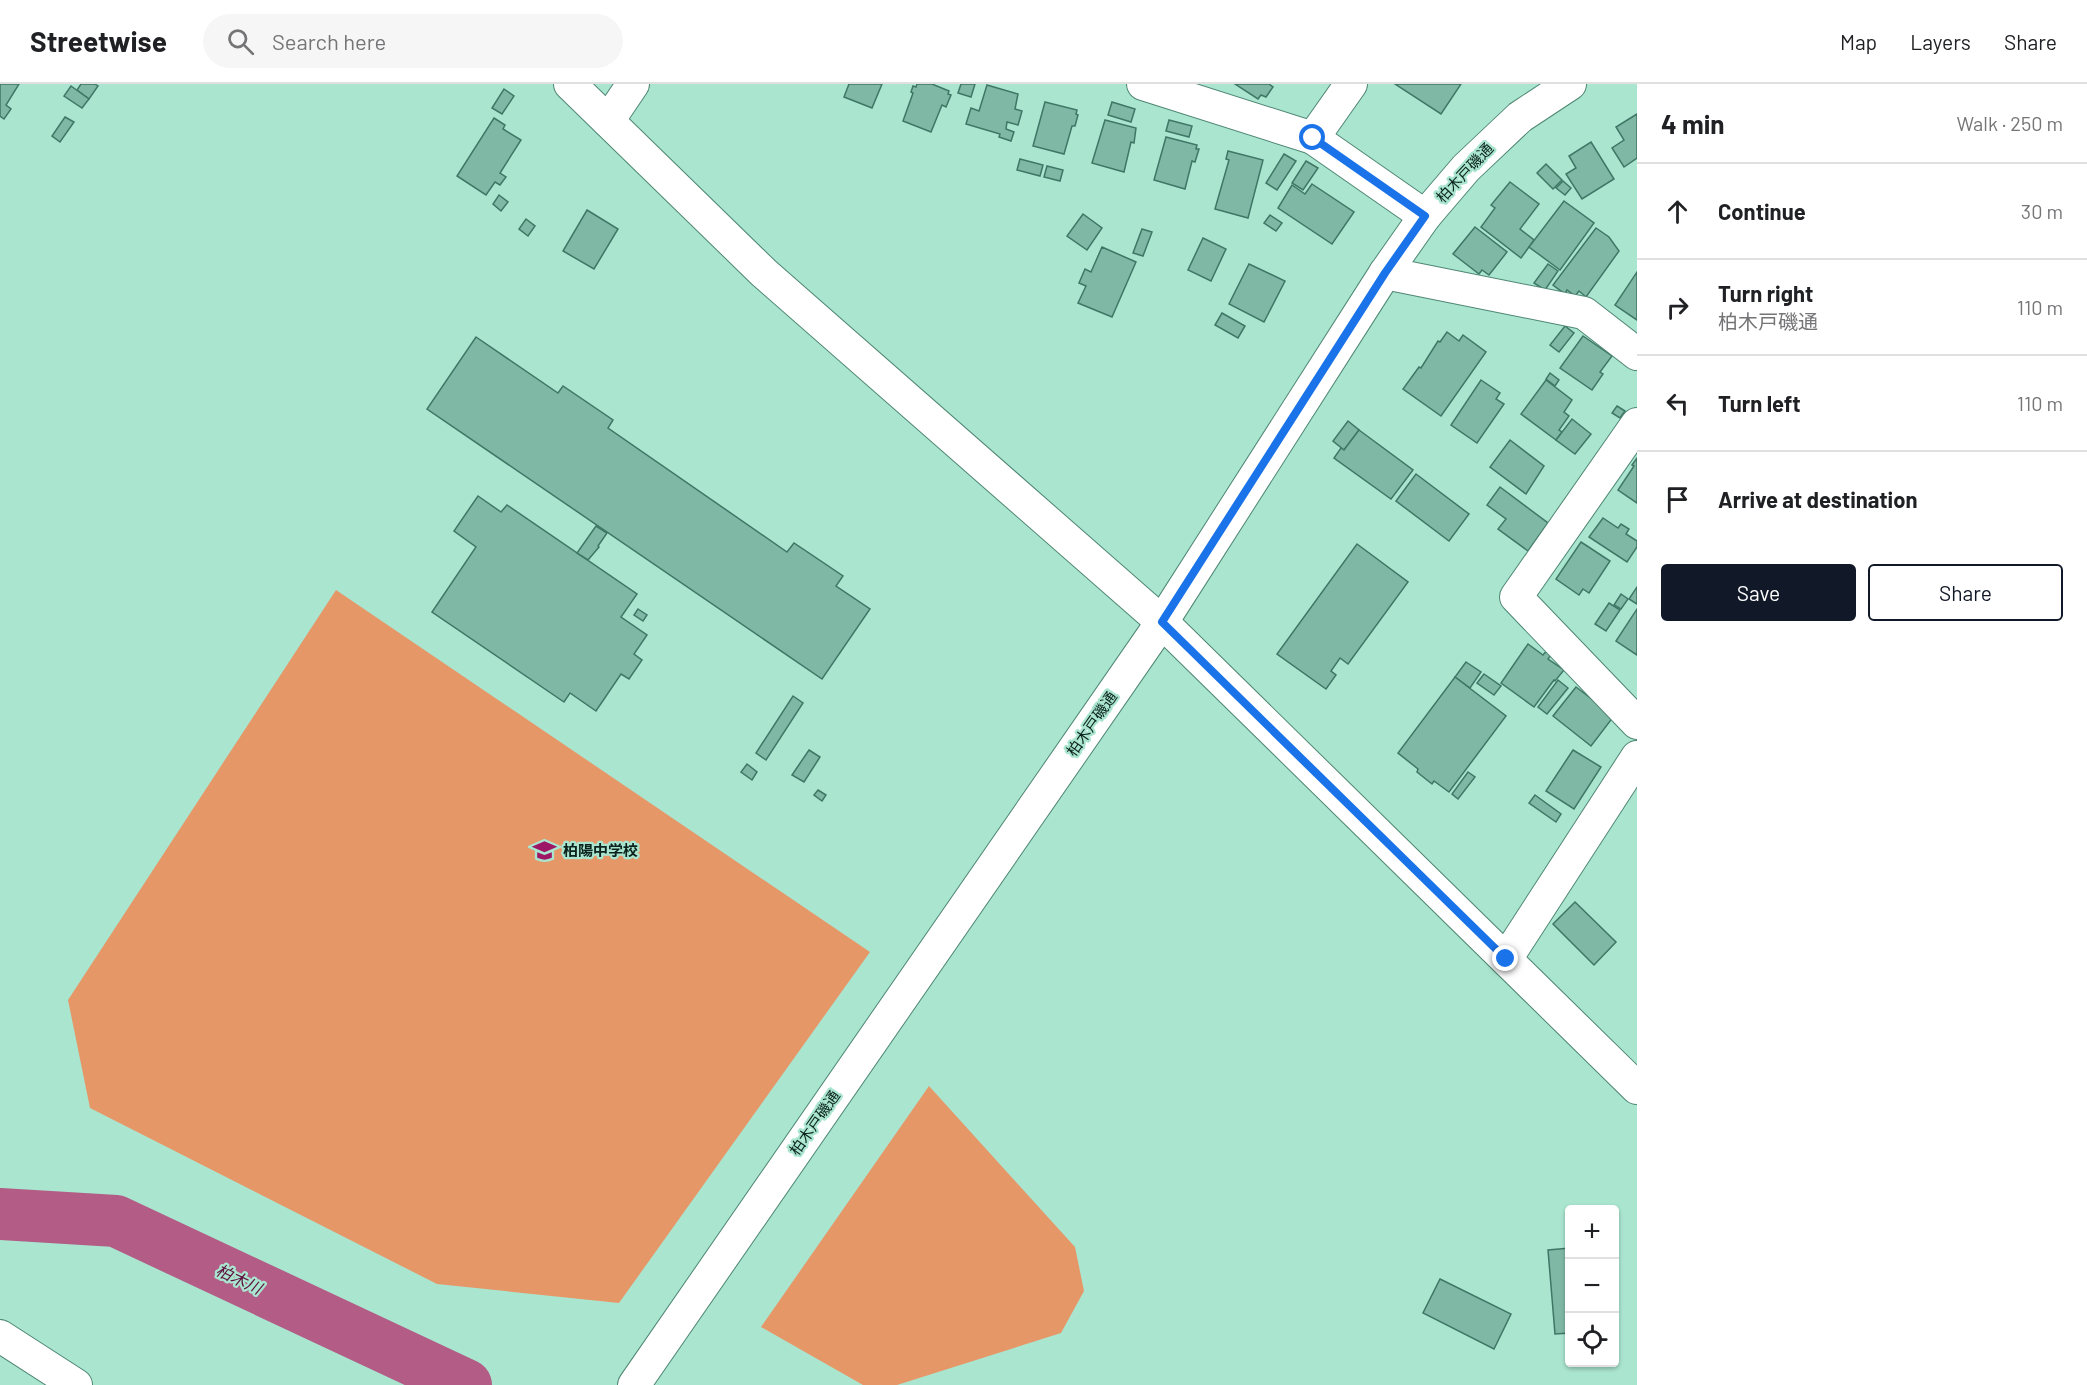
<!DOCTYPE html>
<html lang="en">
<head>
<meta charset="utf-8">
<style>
  body { margin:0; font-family:Barlow,"Noto Sans JP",sans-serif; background:#f6f6f6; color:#202124 }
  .controls { position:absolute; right:18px; bottom:18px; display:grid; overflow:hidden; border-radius:6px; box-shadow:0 2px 4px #0004 }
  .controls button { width:54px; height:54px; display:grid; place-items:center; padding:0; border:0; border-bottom:2px solid #e0e0e0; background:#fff; color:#202124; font:30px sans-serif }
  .stop { position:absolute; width:18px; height:18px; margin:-14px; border:4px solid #1a73e8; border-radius:50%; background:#fff }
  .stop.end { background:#1a73e8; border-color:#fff; box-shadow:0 2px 6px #0008 }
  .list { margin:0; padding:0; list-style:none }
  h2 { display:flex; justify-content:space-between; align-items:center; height:78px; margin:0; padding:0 24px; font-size:26px }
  h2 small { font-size:20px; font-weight:400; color:#757577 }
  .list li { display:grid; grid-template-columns:39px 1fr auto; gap:18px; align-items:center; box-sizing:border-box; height:96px; padding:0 24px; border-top:2px solid #e0e0e0 }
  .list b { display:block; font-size:22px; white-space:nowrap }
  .list p { margin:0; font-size:20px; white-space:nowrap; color:#757577 }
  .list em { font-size:20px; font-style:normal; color:#757577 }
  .actions { display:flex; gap:12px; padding:18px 24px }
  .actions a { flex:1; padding:14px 0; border:2px solid #111827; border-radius:6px; text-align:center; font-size:21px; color:#111827 }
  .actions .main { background:#111827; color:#fff }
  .icon { flex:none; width:33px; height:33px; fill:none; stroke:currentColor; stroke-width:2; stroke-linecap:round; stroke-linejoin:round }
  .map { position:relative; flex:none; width:1637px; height:1301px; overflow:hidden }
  header { display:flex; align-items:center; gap:36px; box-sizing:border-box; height:84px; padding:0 30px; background:#fff; border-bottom:2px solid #e0e0e0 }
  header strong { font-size:28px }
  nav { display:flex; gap:33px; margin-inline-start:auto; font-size:21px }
  .search { width:420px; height:54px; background:#f6f6f6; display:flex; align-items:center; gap:15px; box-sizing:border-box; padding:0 21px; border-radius:33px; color:#757577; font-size:22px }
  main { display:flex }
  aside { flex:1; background:#fff }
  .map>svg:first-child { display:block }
  .green { fill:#e69768 }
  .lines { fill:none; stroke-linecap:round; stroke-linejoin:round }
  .river { stroke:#b25c86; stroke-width:52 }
  .building { fill:#7fb9a5; stroke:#3f7766; stroke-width:1.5 }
  .minor-casing { stroke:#4e8674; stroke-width:34 }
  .minor { stroke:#fff; stroke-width:32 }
  .route { stroke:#1a73e8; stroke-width:8 }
  .labels { text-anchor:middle; stroke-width:4.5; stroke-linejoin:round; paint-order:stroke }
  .street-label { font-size:15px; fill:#0b231c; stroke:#aae5d0 }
  .poi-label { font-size:15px; font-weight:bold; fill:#0b231c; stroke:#aae5d0; text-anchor:start }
  .water-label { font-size:16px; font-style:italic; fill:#600e3d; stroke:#aae5d0 }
</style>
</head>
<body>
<header>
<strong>Streetwise</strong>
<div class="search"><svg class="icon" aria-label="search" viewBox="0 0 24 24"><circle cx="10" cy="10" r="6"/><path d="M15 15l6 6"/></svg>Search here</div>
<nav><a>Map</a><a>Layers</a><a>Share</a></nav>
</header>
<main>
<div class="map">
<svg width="1637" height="1301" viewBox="0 0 1637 1301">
  <rect width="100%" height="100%" fill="#aae5d0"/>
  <g class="green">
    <polygon points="336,506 870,868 619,1219 437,1200 90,1024 68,916"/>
    <polygon points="929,1002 1075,1163 1084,1207 1061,1249 897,1301 863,1301 761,1243"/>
  </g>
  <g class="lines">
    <polyline class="river" points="0,1130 116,1137 466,1301"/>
  </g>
  <g class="building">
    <polygon points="0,0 19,0 6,21 11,25 4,35 0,32"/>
    <polygon points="81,0 95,0 98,2 89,15 77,6"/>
    <polygon points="849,0 882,0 872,24 844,13"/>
    <polygon points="917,0 932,0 949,7 948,10 951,11 946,23 942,21 931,48 903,37 913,9 911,8 913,2 916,3"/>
    <polygon points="961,0 975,0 971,13 958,9"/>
    <polygon points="1235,0 1269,0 1273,3 1266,13 1261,11 1258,15"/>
    <polygon points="1395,0 1461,0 1441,30"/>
    <polygon points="987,1 1018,10 1015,25 1022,27 1018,41 1007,38 1006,45 1014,48 1011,57 999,53 1000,50 966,40 971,24 979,27"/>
    <polygon points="71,2 89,15 82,24 64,12"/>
    <polygon points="504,5 514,12 502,30 492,24"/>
    <polygon points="1045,18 1077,26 1076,30 1078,31 1075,42 1072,42 1064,70 1033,62"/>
    <polygon points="1112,18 1135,25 1131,38 1108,31"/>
    <polygon points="1637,30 1637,74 1624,83 1612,64 1624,56 1616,43"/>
    <polygon points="65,33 74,38 60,58 52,52"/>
    <polygon points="494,34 505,41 503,45 521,56 500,89 506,93 500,101 495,98 486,111 457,92"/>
    <polygon points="1105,36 1136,44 1134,59 1131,58 1124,88 1092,79"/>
    <polygon points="1169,36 1192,42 1189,53 1166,47"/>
    <polygon points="1166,53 1197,61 1196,65 1199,65 1195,78 1192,77 1185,105 1154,96"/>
    <polygon points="1591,58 1614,95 1582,115 1566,90 1576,84 1569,72"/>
    <polygon points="1228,67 1263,76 1248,134 1215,125 1229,76 1226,75"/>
    <polygon points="1284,70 1296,77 1277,106 1266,99"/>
    <polygon points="1020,75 1043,81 1040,92 1017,86"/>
    <polygon points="1306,77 1318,84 1303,106 1292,99"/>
    <polygon points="1546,80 1562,96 1553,105 1537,89"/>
    <polygon points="1047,82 1063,86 1060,97 1044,93"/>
    <polygon points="1563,97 1571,104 1565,111 1556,104"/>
    <polygon points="1510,98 1539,120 1520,145 1534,156 1521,174 1481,143 1495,124 1491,121"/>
    <polygon points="1312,100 1354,128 1332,160 1278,124 1292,101 1305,110"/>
    <polygon points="499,111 508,118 501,127 493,120"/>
    <polygon points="1564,117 1594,139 1560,186 1529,163"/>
    <polygon points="587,126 618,145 594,185 563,167"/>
    <polygon points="1083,130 1102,144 1087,166 1067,152"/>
    <polygon points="1270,131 1282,139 1276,147 1264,139"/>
    <polygon points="526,135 535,142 528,152 519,145"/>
    <polygon points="1475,143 1507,168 1489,191 1482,186 1479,190 1453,170"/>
    <polygon points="1596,144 1609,153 1619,167 1586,213 1579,207 1575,212 1567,206 1565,210 1553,201"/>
    <polygon points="1142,145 1152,148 1143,172 1133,169"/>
    <polygon points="1203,154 1226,165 1211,197 1188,186"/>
    <polygon points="1102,163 1136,178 1112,233 1078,219 1086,202 1079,199 1085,185 1091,188"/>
    <polygon points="1249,180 1285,197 1264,238 1229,220"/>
    <polygon points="1548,180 1558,187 1545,206 1534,199"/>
    <polygon points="1637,188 1637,236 1615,221"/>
    <polygon points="1222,229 1245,242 1238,254 1215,241"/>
    <polygon points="1565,242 1574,249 1559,268 1550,261"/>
    <polygon points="1447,248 1459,257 1463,251 1486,268 1441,332 1403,305 1419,283 1421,284 1438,257 1440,258"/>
    <polygon points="1583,252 1612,272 1600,288 1603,290 1592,306 1560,284"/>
    <polygon points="476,253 558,309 563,302 613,336 608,344 787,468 794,459 843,492 836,502 870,525 822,595 427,325"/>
    <polygon points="1550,289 1559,296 1555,302 1546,295"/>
    <polygon points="1481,296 1500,309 1496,315 1504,320 1477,359 1451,341"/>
    <polygon points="1546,296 1572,316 1564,328 1569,332 1559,346 1562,348 1556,356 1521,330"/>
    <polygon points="1617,322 1625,327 1620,334 1612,329"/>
    <polygon points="1572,335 1591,350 1575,370 1556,356"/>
    <polygon points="1348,337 1359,346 1344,366 1333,357"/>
    <polygon points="1359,346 1413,386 1391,415 1334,374 1341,364 1344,366"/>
    <polygon points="1510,356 1544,382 1526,410 1490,383"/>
    <polygon points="1637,374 1637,419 1618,406 1634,382 1632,381"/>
    <polygon points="1416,390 1469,430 1449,457 1396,417"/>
    <polygon points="1500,403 1548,439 1528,467 1498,445 1506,435 1487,421"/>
    <polygon points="478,412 501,428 507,421 637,510 621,533 647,551 634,570 642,576 629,595 621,590 596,627 570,609 564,618 432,528 476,463 454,447"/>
    <polygon points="1603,434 1618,444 1621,440 1629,445 1626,450 1637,457 1637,463 1627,478 1589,453"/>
    <polygon points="596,442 607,449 598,462 599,463 588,476 577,469"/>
    <polygon points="1581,458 1610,477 1589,509 1583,505 1579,511 1556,495"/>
    <polygon points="1357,460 1408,498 1348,580 1340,574 1331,587 1336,591 1326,605 1277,570"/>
    <polygon points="1637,503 1637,520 1629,515"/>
    <polygon points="1621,510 1628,515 1621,525 1614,521"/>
    <polygon points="1609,519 1620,526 1606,547 1595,540"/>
    <polygon points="638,525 647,531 643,537 634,531"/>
    <polygon points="1637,525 1637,571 1616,557"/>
    <polygon points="1528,560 1543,571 1549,564 1557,563 1548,575 1564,586 1555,597 1554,596 1534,623 1501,599"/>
    <polygon points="1466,578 1481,588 1470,604 1455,593"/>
    <polygon points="1484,590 1501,602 1494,611 1477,599"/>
    <polygon points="1455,593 1506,632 1449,708 1434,697 1432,700 1417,688 1418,685 1398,669"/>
    <polygon points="1558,596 1568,604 1547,630 1538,623"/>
    <polygon points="1576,603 1614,632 1591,662 1553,632"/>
    <polygon points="793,612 803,619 766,676 756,669"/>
    <polygon points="809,666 820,673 804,698 792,691"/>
    <polygon points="1573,666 1601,683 1574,725 1546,707"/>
    <polygon points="747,680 757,688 752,696 741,688"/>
    <polygon points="1468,688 1475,693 1458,715 1452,710"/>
    <polygon points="818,706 826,711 822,717 814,711"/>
    <polygon points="1535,711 1561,730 1556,738 1529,719"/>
    <polygon points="1575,818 1616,858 1594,881 1553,840"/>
    <polygon points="1570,1164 1570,1249 1555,1250 1548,1166"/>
    <polygon points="1440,1195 1511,1230 1494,1265 1423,1229"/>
  </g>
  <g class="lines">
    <defs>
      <g id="minor">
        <polyline points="570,0 764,189 1162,538 1637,1004"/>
        <polyline points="1143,0 1313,54 1351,0"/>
        <polyline points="608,37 633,0"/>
        <polyline points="1313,54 1425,132"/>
        <polyline points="1385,189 1584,229 1637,270"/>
        <polyline points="1637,340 1516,513 1637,639"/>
        <polyline points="1506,875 1637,673"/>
        <polyline points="0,1252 76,1301"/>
        <polyline points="634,1301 1162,538 1385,189 1425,132 1466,84 1520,33 1570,0"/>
      </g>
    </defs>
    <use href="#minor" class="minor-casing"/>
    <use href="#minor" class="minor"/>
  </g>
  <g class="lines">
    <polyline class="route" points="1313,54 1425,132 1385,189 1162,538 1506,875"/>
  </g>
  <defs>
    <symbol id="school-bare" viewBox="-9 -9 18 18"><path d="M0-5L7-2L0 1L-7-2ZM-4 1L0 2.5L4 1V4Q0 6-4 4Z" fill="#9e1766" stroke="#aae5d0" stroke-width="2.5" paint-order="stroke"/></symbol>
  </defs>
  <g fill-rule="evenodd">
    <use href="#school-bare" x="528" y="750" width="33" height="33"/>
  </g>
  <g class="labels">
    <g class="street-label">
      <text transform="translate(1465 89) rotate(-47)" y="5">柏木戸磯通</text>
      <text transform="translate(1092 640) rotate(-55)" y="5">柏木戸磯通</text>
      <text transform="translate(815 1039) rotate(-55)" y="5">柏木戸磯通</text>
    </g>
    <g class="poi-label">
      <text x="563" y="772">柏陽中学校</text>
    </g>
    <g class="water-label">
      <text transform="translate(239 1195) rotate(25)" y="6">柏木川</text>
    </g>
  </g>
</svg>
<div class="controls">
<button>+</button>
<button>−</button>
<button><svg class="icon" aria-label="locate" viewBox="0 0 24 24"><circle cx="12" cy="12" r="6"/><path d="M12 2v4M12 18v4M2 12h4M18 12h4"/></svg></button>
</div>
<div class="stop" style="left:1313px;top:54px"></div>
<div class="stop end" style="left:1506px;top:875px"></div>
</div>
<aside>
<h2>4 min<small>Walk · 250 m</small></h2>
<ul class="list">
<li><svg class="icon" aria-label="ahead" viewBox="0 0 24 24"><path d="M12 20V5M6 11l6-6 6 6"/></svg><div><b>Continue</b></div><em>30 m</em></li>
<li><svg class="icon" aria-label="right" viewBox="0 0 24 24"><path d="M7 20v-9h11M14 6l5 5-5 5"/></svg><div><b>Turn right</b><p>柏木戸磯通</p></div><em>110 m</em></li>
<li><svg class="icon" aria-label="left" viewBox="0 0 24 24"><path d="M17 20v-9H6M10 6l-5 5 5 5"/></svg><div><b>Turn left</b></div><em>110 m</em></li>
<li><svg class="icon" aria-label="arrive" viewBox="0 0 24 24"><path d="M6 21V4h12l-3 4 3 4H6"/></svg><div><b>Arrive at destination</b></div></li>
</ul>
<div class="actions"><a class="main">Save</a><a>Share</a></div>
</aside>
</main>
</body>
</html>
